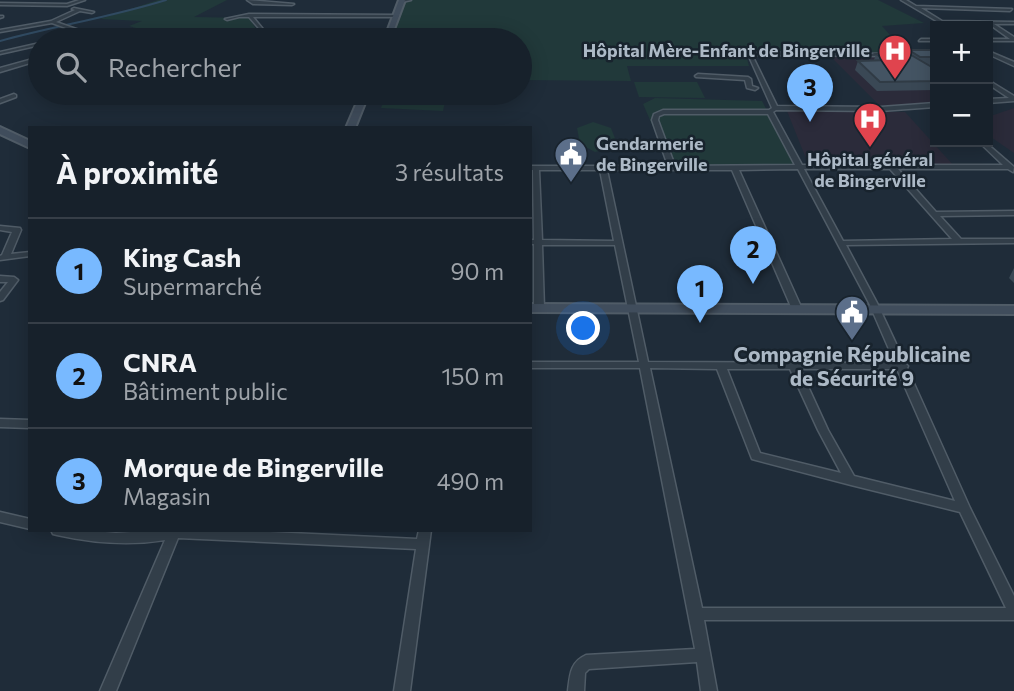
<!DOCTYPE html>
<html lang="fr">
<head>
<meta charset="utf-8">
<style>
  body { margin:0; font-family:Commissioner,sans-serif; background:#202933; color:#f1f3f6 }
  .controls { position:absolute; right:21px; top:21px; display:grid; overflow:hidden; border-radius:0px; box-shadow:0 4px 18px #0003 }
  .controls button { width:63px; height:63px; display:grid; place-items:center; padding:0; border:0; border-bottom:2px solid #363e47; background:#17212b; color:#f1f3f6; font:35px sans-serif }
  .you { position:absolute; left:584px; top:329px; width:24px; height:24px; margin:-18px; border:5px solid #fff; border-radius:50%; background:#1a73e8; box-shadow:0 0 0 10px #1a73e833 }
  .badge { display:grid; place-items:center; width:46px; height:46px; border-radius:50%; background:#78b9ff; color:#111; font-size:23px; font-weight:700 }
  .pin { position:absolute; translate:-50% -58px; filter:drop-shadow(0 2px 4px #0008) }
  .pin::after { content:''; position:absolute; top:37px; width:24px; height:21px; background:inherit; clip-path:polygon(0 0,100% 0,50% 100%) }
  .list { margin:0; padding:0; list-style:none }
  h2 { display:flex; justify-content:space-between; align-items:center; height:91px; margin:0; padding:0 28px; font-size:30px }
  h2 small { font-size:23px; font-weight:400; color:#9ea3a9 }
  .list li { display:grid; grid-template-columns:46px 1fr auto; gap:21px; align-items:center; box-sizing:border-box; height:105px; padding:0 28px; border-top:2px solid #363e47 }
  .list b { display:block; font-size:26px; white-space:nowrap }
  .list p { margin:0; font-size:23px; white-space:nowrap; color:#9ea3a9 }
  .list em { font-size:23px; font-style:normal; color:#9ea3a9 }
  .icon { flex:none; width:38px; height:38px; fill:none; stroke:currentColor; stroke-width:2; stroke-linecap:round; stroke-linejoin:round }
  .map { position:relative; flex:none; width:1014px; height:691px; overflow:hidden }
  .search { position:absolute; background:#17212b; box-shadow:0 4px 18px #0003; left:28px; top:28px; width:504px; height:77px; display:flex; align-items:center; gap:18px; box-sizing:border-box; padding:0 24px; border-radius:38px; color:#9ea3a9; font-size:26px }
  .panel { position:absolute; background:#17212b; box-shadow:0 4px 18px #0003; left:28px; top:126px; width:504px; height:406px; border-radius:0px }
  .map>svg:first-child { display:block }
  .medical { fill:#2b2b3a }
  .green { fill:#21393a }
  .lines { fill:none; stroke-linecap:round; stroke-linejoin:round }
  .stream { stroke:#304a61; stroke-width:2 }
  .street-casing { stroke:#505c67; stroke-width:3 }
  .secondary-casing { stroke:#505c67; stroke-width:4 }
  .street { fill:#323e49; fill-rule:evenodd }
  .secondary { fill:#404d5c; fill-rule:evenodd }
  .wall { fill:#3a4855 }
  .building { fill:#445463; stroke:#303b45; stroke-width:2 }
  .labels { text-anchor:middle; stroke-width:5; stroke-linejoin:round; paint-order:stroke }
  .far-poi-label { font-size:18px; font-weight:bold; fill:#acb9c6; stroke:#18232d; text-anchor:end }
  .poi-label { font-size:21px; font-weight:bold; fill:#acb9c6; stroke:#18232d }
</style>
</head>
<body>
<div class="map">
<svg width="1014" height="691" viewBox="0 0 1014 691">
  <rect width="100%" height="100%" fill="#1f2c39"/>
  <g class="medical">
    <polygon points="830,56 935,57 935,102 880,106"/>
    <polygon points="1014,108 1014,153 988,135 988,117"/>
    <polygon points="787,111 905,112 954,166 809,166"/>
  </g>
  <g class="green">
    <polygon points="158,0 227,0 194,17 249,18 262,38 281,36 274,40 156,40 179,31 142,30 129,26 142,21 100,19"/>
    <polygon points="403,0 878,0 924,23 882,26 906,53 745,51 749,66 627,66 631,81 520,80 520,40 389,40"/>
    <polygon points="634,82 697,82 705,98 639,97"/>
    <polygon points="387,93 447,93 443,111 381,108"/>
    <polygon points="655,98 762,101 797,168 670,166 643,104"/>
    <polygon points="593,122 611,128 616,141 614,147 595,152 580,144 577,128"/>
  </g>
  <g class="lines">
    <path class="stream" d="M0 41C55 26 111 17 166 0"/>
    <defs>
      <g id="street">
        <polygon points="79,0 85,0 67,6 0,5 0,3 67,4"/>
        <polygon points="247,0 294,4 292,5 253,4"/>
        <polygon points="401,0 411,0 402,2 400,1"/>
        <polygon points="901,0 906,0 916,6 1012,9 1010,11 921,8 942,21 1014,22 1014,24 994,24 1014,37 1014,41 988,41 988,39 1010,39 989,24 947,23 950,26 945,26"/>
        <path d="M74 8 94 12 92 13 80 11 56 22 108 40C100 40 94 36 86 35 75 34 63 40 52 40L80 33 52 23 0 32V30L51 21 75 10 72 9Z"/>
        <polygon points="249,14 397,15 399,16 397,17 253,17 267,34 265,35 249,17 239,17 227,20 225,19"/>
        <polygon points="0,16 3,16 3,17 0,18"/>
        <polygon points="149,32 151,34 123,40 116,40"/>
        <polygon points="291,37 293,37 295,38 293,40 289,40"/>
        <polygon points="921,39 935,39 935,41 919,41"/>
        <polygon points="40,43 40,45 0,54 0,52"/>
        <polygon points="988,51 1014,62 1014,66 988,54"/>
        <path d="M747 52 887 54 889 55 887 56 752 55 777 106 881 107 935 103V107L881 111 776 110 773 112 802 165H1003L979 142H985L1014 167 1013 172 1008 169H898L936 212 1014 211V215L940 216 961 239H1014V243L846 245 877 303 905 363 908 366 907 368 970 508 1014 596V620H704L717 691H701L697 662 589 669 585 673 584 691H568C570 675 570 662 586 655L695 649 640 368H530V362H639L615 245H542L544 308 539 311 534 308V244H530V240H534L533 170H530V166H668L652 120 654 114 663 110H769L772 108ZM664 114H768L795 165 675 166 658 120 659 116ZM798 169 869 303 895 363 648 362 607 170H732L792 309 797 312 802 309 739 170ZM804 169H890L952 239 843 241ZM539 170H600L614 241 542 240ZM650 368 717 369 752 459 851 485 960 512 1006 608H702ZM727 369H790L818 430 841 473 760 453ZM800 369H897L955 501 854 476 828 430Z"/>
        <polygon points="40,57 40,60 0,72 0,68"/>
        <polygon points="698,74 748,77 751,79 752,86 758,88 755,90 747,88 745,80 696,77 695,76"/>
        <polygon points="988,80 1014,96 1014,101 988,103 988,99 1009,98 988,84"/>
        <polygon points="14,94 16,95 16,97 0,103 0,99"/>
        <polygon points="0,226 20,228 21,230 11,254 30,252 30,256 0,260 0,256 2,255 12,232 0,230"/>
        <polygon points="0,276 14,277 18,280 3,300 0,301 0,292 8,282 0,282"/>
        <polygon points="0,419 30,420 30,428 0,427"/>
        <polygon points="0,512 30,519 30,529 0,522"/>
        <path d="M51 530H84L116 533 160 530H228L417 539 419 530H431L410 691H394L416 549 178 538 116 691H100L165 540C128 546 93 543 57 535L53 534Z"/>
      </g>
      <g id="secondary">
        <polygon points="399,0 405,0 390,40 384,40"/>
        <polygon points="361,93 369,93 355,128 346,128"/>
        <polygon points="0,127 30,141 30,148 0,134"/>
        <polygon points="530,304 1014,306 1014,314 530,312"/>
      </g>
    </defs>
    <use href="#street" class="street-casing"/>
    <use href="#secondary" class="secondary-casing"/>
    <use href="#street" class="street"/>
    <use href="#secondary" class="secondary"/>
  </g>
  <g class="wall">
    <polygon points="909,50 935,50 935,66 930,66 935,69 935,90 877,91 855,70 858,61 874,60 876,54 908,53"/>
    <polygon points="1014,268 1014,283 1009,278"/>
  </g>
  <g class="building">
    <polygon points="909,50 935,50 935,57 920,57"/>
    <polygon points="906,52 935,69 935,81 880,82 858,61 886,60 876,54"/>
  </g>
  <defs>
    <symbol id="hospital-pin" viewBox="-11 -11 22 30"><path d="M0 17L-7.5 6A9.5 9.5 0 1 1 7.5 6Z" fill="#e0444e" stroke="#18232d"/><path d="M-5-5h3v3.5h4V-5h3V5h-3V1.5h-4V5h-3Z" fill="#fff"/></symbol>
    <symbol id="civic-pin" viewBox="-11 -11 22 30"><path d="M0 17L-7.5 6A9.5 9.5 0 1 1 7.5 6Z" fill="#5c6f8a" stroke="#18232d"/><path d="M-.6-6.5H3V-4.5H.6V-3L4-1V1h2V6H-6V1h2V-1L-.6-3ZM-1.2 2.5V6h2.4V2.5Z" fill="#fff"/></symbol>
  </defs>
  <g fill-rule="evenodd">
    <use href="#hospital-pin" x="876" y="32" width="38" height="52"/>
    <use href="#hospital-pin" x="851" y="100" width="38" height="52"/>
    <use href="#civic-pin" x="552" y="135" width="38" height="52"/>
    <use href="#civic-pin" x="833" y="293" width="38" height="52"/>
  </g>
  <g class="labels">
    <g class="far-poi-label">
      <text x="870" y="57">Hôpital Mère-Enfant de Bingerville</text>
      <text x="596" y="150" text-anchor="start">Gendarmerie<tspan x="596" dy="21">de Bingerville</tspan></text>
      <text x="870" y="166" text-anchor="middle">Hôpital général<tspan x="870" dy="21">de Bingerville</tspan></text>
    </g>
    <g class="poi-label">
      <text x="852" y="362">Compagnie Républicaine<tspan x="852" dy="24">de Sécurité 9</tspan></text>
    </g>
  </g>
</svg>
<div class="controls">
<button>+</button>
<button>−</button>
</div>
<div class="you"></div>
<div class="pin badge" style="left:700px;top:323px">1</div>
<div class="pin badge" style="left:753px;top:284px">2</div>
<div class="pin badge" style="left:810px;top:122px">3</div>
<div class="search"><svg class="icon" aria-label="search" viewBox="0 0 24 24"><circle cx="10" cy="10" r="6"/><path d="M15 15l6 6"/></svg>Rechercher</div>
<section class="panel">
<h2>À proximité<small>3 résultats</small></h2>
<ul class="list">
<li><span class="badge">1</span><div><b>King Cash</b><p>Supermarché</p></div><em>90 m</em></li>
<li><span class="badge">2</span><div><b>CNRA</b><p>Bâtiment public</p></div><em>150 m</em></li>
<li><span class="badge">3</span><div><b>Morque de Bingerville</b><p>Magasin</p></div><em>490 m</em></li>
</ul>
</section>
</div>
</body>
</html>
